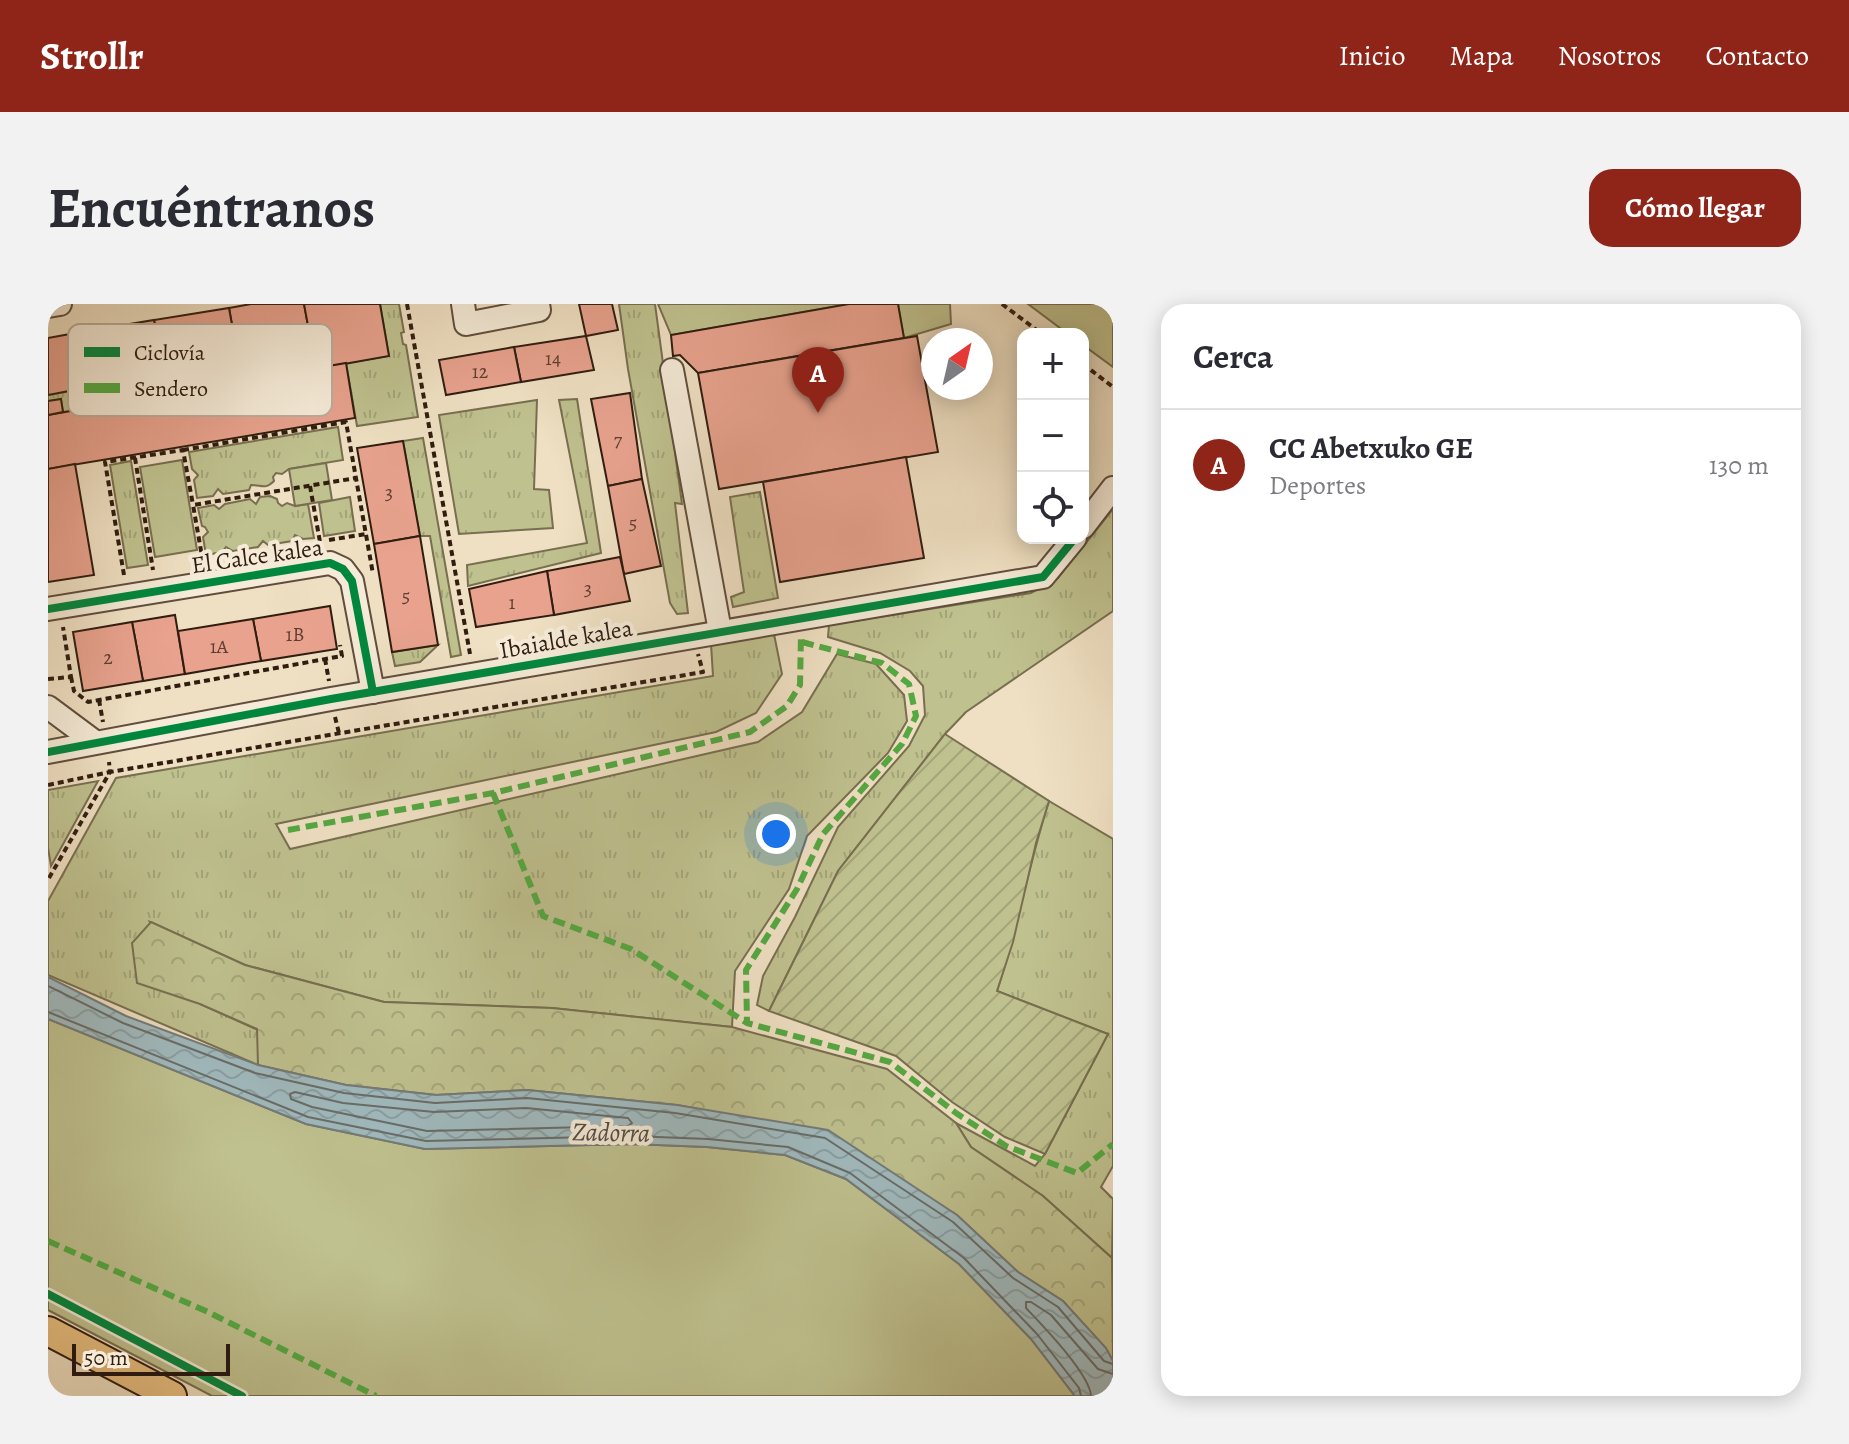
<!DOCTYPE html>
<html lang="es">
<head>
<meta charset="utf-8">
<style>
  body { margin:0; font-family:Alegreya,serif; background:#f2f2f3; color:#2b2b33 }
  .controls { position:absolute; right:24px; top:24px; display:grid; overflow:hidden; border-radius:16px; box-shadow:0 4px 20px #0003 }
  .controls button { width:72px; height:72px; display:grid; place-items:center; padding:0; border:0; border-bottom:2px solid #e1e1e2; background:#fff; color:#2b2b33; font:40px sans-serif }
  .compass { position:absolute; left:873px; top:24px; width:72px; height:72px; border-radius:50%; background:#fff; box-shadow:0 4px 20px #0003; rotate:34deg }
  .scale { position:absolute; left:24px; bottom:20px; width:158px; box-sizing:border-box; padding-left:8px; border:4px solid #301d10; border-top:0; font-size:22px; line-height:28px; white-space:nowrap; color:#301d10; -webkit-text-stroke:6px #f5ebd8; paint-order:stroke }
  .you { position:absolute; left:728px; top:530px; width:28px; height:28px; margin:-20px; border:6px solid #fff; border-radius:50%; background:#1a73e8; box-shadow:0 0 0 12px #1a73e833 }
  .badge { display:grid; place-items:center; width:52px; height:52px; border-radius:50%; background:#8f2418; color:#fff; font-size:26px; font-weight:700 }
  .pin { position:absolute; translate:-50% -66px; filter:drop-shadow(0 2px 4px #0008) }
  .pin::after { content:''; position:absolute; top:42px; width:28px; height:24px; background:inherit; clip-path:polygon(0 0,100% 0,50% 100%) }
  .list { margin:0; padding:0; list-style:none }
  h2 { display:flex; justify-content:space-between; align-items:center; height:104px; margin:0; padding:0 32px; font-size:34px }
  h2 small { font-size:26px; font-weight:400; color:#7c7c81 }
  .list li { display:grid; grid-template-columns:52px 1fr auto; gap:24px; align-items:center; box-sizing:border-box; height:112px; padding:0 32px; border-top:2px solid #e1e1e2 }
  .list b { display:block; font-size:30px; white-space:nowrap }
  .list p { margin:0; font-size:26px; white-space:nowrap; color:#7c7c81 }
  .list em { font-size:26px; font-style:normal; color:#7c7c81 }
  .icon { flex:none; width:44px; height:44px; fill:none; stroke:currentColor; stroke-width:2; stroke-linecap:round; stroke-linejoin:round }
  .map { position:relative; flex:none; width:1065px; height:1092px; overflow:hidden; border-radius:24px }
  header { display:flex; align-items:center; gap:48px; box-sizing:border-box; height:112px; padding:0 40px; background:#8f2418; color:#fff }
  header strong { font-size:38px }
  nav { display:flex; gap:44px; margin-inline-start:auto; font-size:28px }
  .intro { display:flex; align-items:center; justify-content:space-between; box-sizing:border-box; height:192px; padding:0 48px }
  h1 { margin:0; font-size:56px }
  .button { padding:20px 36px; border-radius:24px; background:#8f2418; color:#fff; font-size:28px; font-weight:700 }
  main { display:flex; gap:48px; padding:0 48px }
  aside { flex:1; background:#fff; border-radius:24px; box-shadow:0 4px 20px #0003 }
  .map>svg:first-child { display:block }
  .grass { fill:url(#grass-tufts); stroke:#786f50; stroke-width:2 }
  .forest { fill:url(#forest-crowns); stroke:#786f50; stroke-width:2 }
  .park { fill:#bfc18f; stroke:#786f50; stroke-width:2 }
  .garden { fill:url(#garden-furrows); stroke:#786f50; stroke-width:2 }
  .water { fill:url(#water-waves); stroke:#737b79; stroke-width:2 }
  .lines { fill:none; stroke-linecap:round; stroke-linejoin:round }
  .shore { stroke:#686c68; stroke-width:2 }
  .building { fill:#e8a28e; stroke:#301d10; stroke-width:2 }
  .minor-casing { stroke:#604e3d; stroke-width:26 }
  .major-casing { stroke:#301d10; stroke-width:32 }
  .path { stroke:#301d10; stroke-width:4; stroke-dasharray:6 4; stroke-linecap:butt }
  .minor { stroke:#f5ebd8; stroke-width:22 }
  .major { stroke:#e8c082; stroke-width:28 }
  .quiet { stroke:#54a942; stroke-width:6; stroke-dasharray:12 6; stroke-linecap:butt }
  .cycleway-casing { stroke:#f5ebd8; stroke-width:13 }
  .cycleway { stroke:#00873e; stroke-width:8 }
  .labels { text-anchor:middle; stroke-width:8; stroke-linejoin:round; paint-order:stroke }
  .number-label { font-size:20px; fill:#5e3e30 }
  .street-label { font-size:24px; fill:#301d10; stroke:#f5ebd8 }
  .water-label { font-size:26px; font-style:italic; fill:#524c45; stroke:#f5ebd8 }
  .key { fill:#f5ebd8; stroke:#baad9c; stroke-width:2 }
  .key-label { font-size:22px; fill:#301d10 }
</style>
</head>
<body>
<header>
<strong>Strollr</strong>
<nav><a>Inicio</a><a>Mapa</a><a>Nosotros</a><a>Contacto</a></nav>
</header>
<div class="intro"><h1>Encuéntranos</h1><a class="button">Cómo llegar</a></div>
<main>
<div class="map">
<svg width="1065" height="1092" viewBox="0 0 1065 1092">
  <defs>
    <pattern id="grass-tufts" width="24" height="20" patternUnits="userSpaceOnUse" patternTransform="scale(2)"><rect width="24" height="20" fill="#bfc18f"/><path d="M3 7l-1-3M5 7V3M7 7l1-3M15 17l-1-3M17 17v-4M19 17l1-3" fill="none" stroke="#a4a57a"/></pattern>
    <pattern id="forest-crowns" width="20" height="18" patternUnits="userSpaceOnUse" patternTransform="scale(2)"><rect width="20" height="18" fill="#bfc18f"/><path d="M2 6a3 3 0 1 1 6 0M12 15a3 3 0 1 1 6 0" fill="none" stroke="#a4a57a"/></pattern>
    <pattern id="garden-furrows" width="10" height="10" patternUnits="userSpaceOnUse" patternTransform="scale(2)"><rect width="10" height="10" fill="#bfc18f"/><path d="M-1 1l2-2M0 10L10 0M9 11l2-2" fill="none" stroke="#a4a57a"/></pattern>
    <pattern id="water-waves" width="16" height="10" patternUnits="userSpaceOnUse" patternTransform="scale(2)"><rect width="16" height="10" fill="#a0babf"/><path d="M0 5q4-4 8 0t8 0" fill="none" stroke="#8a9fa3"/></pattern>
  </defs>
  <rect width="100%" height="100%" fill="#efe0c3"/>
  <filter id="stains"><feTurbulence type="fractalNoise" baseFrequency=".0025" numOctaves="4"/><feColorMatrix values="0 0 0 0 .2 0 0 0 0 .09 0 0 0 0 .02 0 0 0 .5 -.17"/></filter>
  <radialGradient id="worn" r=".72"><stop offset=".6" stop-color="#630" stop-opacity="0"/><stop offset="1" stop-color="#630" stop-opacity=".3"/></radialGradient>
  <g class="grass">
    <polygon points="332,0 351,0 356,28 353,29 355,40 358,41 370,113 309,122 298,59 341,52"/>
    <polygon points="571,0 607,0 634,200 627,199 640,309 629,310 622,299 580,65"/>
    <polygon points="61,80 64,98 68,100 15,108 13,96 0,97 0,91"/>
    <polygon points="529,95 553,249 420,282 419,261 539,239 511,96"/>
    <polygon points="489,96 486,185 501,186 505,224 411,230 391,111"/>
    <path d="M290 123 295 156 241 165 234 170 228 169 225 173 226 177C217 186 214 181 203 181L201 186 175 190 170 185 165 192 149 194 146 176 150 171 144 165 141 148Z"/>
    <polygon points="375,134 413,351 403,353 382,232 372,232 355,137"/>
    <polygon points="83,157 100,261 79,264 62,161"/>
    <polygon points="712,188 730,294 685,303 683,293 696,288 682,193"/>
    <polygon points="222,192 229,195 230,199 234,202 239,199 247,202 260,200 266,234 255,235 247,231 244,237 220,241 215,237 210,243 185,247 178,243 174,248 158,251 155,233 160,228 157,223 154,222 150,204 166,201 171,205 177,200 202,195 208,200 212,193"/>
    <polygon points="302,193 307,227 276,232 271,199"/>
    <polygon points="1065,205 1065,307 918,408 897,430 790,567 721,707 709,701 715,672 747,613 790,523 861,442 877,411 875,382 862,367 832,349 780,333 781,321 983,289 1010,274"/>
    <polygon points="726,330 734,370 708,409 668,428 228,520 242,545 710,438 754,408 789,350 828,360 856,391 859,417 840,449 759,532 741,585 687,667 684,723 504,704 336,698 197,661 102,618 152,700 210,726 210,761 0,671 0,597 68,474 665,372 663,340"/>
    <polygon points="390,341 372,358 347,362 344,348"/>
    <polygon points="50,477 3,562 0,544 0,486"/>
    <path d="M1001 497 1065 535V862L1053 883 1065 895 1064 954 995 892 923 843 908 819 987 862 997 850 1060 730 949 687C970 624 981 559 1001 497Z"/>
  </g>
  <polygon class="forest" points="103,618 197,661 336,698 504,704 684,723 839,765 908,819 923,843 995,892 1064,954 1065,1057 1057,1044 1015,997 970,968 909,911 877,892 693,813 629,801 479,786 388,791 298,781 210,761 209,725 152,700 89,679 84,639"/>
  <g class="park">
    <polygon points="610,0 801,0 623,31"/>
    <polygon points="850,0 902,0 903,20 856,34"/>
    <polygon points="980,0 1065,0 1065,63 1035,41 1035,30 1020,30"/>
    <polygon points="134,156 149,246 107,253 92,163"/>
    <polygon points="278,159 284,196 247,202 241,165"/>
    <polygon points="0,715 258,820 377,845 584,840 659,843 737,851 798,875 911,960 983,1035 1027,1092 164,1092 0,1006"/>
  </g>
  <polygon class="garden" points="897,430 1001,497 988,539 965,638 949,687 1060,730 997,850 957,833 904,798 848,752 721,707 790,567"/>
  <polygon class="water" points="0,673 78,712 210,761 298,781 388,791 479,786 629,801 780,826 909,911 970,968 1015,997 1058,1044 1065,1057 1065,1092 1027,1092 983,1035 911,960 798,875 737,851 659,843 584,840 377,845 258,820 0,715"/>
  <g class="lines">
    <g class="shore">
      <polyline points="0,682 75,719 207,769 296,789 387,799 479,794 627,809 777,834 905,918 965,974 1010,1003 1056,1057 1065,1060"/>
      <polyline points="0,708 260,813 378,837 584,832 660,835 740,843 802,869 916,954 989,1030 1031,1084 1033,1092"/>
      <polygon points="247,788 295,799 386,808 478,804 580,814 584,819 580,822 379,827 264,803 243,795 242,790"/>
      <path d="M1043 1092C1042 1070 994 1021 978 1004V998H983L1003 1011 1050 1065 1065 1070"/>
    </g>
  </g>
  <g class="building">
    <polygon points="203,0 256,0 268,65 194,77 181,4"/>
    <polygon points="256,0 332,0 341,52 268,65"/>
    <polygon points="531,0 564,0 570,26 538,32"/>
    <polygon points="801,0 850,0 856,34 650,69 632,51 625,52 623,31"/>
    <polygon points="181,4 194,77 119,89 106,16"/>
    <polygon points="106,16 119,89 64,98 61,80 42,83 33,28"/>
    <polygon points="33,28 42,83 0,91 0,34"/>
    <polygon points="538,32 546,66 473,78 466,43"/>
    <polygon points="869,32 890,148 671,185 650,69"/>
    <polygon points="466,43 473,78 398,91 391,56"/>
    <polygon points="298,59 307,114 0,165 0,111"/>
    <polygon points="582,89 594,175 560,182 543,95"/>
    <polygon points="13,95 15,108 0,111 0,97"/>
    <polygon points="355,137 372,232 326,240 309,144"/>
    <polygon points="858,153 876,254 732,278 715,178"/>
    <polygon points="27,160 46,271 0,278 0,165"/>
    <polygon points="594,175 613,262 576,270 560,182"/>
    <polygon points="372,232 390,341 344,348 326,240"/>
    <polygon points="572,253 582,297 506,311 499,267"/>
    <polygon points="499,267 506,311 428,323 421,285"/>
    <polygon points="282,302 289,345 213,357 205,315"/>
    <polygon points="127,311 137,370 95,377 84,318"/>
    <polygon points="205,315 213,357 137,370 130,327"/>
    <polygon points="84,318 95,377 35,387 25,328"/>
  </g>
  <g class="lines">
    <defs>
      <g id="minor">
        <polyline points="415,0 418,20 491,6 490,0"/>
        <polyline points="0,2 12,0"/>
        <polyline points="624,66 672,327"/>
        <polyline points="1035,223 1065,184"/>
        <polyline points="0,305 282,259 295,265 304,277 325,388"/>
        <polyline points="0,403 47,438"/>
        <polyline points="0,448 283,395 995,273 1027,234"/>
      </g>
      <polyline id="major" points="0,1027 124,1092"/>
    </defs>
    <use href="#minor" class="minor-casing"/>
    <use href="#major" class="major-casing"/>
    <g class="path">
      <polyline points="359,0 422,350"/>
      <polyline points="954,0 994,30"/>
      <polyline points="1035,60 1065,83"/>
      <polyline points="135,146 298,118 325,270"/>
      <polyline points="87,154 105,266"/>
      <polyline points="262,182 272,238"/>
      <polyline points="281,236 318,230"/>
      <polyline points="155,258 145,201 308,174"/>
      <polyline points="76,271 57,158 135,146 145,201"/>
      <polyline points="277,355 281,377"/>
      <polyline points="23,373 26,387 40,398 294,352 292,341"/>
      <polyline points="0,375 23,373 15,323"/>
      <polyline points="51,396 55,418"/>
      <polyline points="287,413 291,429"/>
      <polyline points="0,481 62,468 61,458"/>
      <polyline points="1,574 62,468 655,368 650,350"/>
    </g>
    <use href="#minor" class="minor"/>
    <use href="#major" class="major"/>
    <g class="quiet">
      <polyline points="754,338 834,359 861,380 868,412 854,440 775,530 749,585 698,666 699,719 842,758 908,809 958,842 1029,869 1065,840"/>
      <polyline points="445,489 495,612 583,645 699,719"/>
      <polyline points="240,526 445,489 702,428 739,402 752,381 753,330"/>
      <polyline points="0,937 160,1008 328,1092"/>
    </g>
    <defs>
      <g id="cycleway">
        <polyline points="0,305 282,259 295,265 304,277 325,388"/>
        <polyline points="0,448 283,395 995,273 1027,234"/>
        <polyline points="0,990 194,1092"/>
      </g>
    </defs>
    <use href="#cycleway" class="cycleway-casing"/>
    <use href="#cycleway" class="cycleway"/>
  </g>
  <g class="labels">
    <g class="number-label">
      <text x="505" y="61">14</text>
      <text x="432" y="74">12</text>
      <text x="570" y="142">7</text>
      <text x="341" y="195">3</text>
      <text x="585" y="225">5</text>
      <text x="540" y="291">3</text>
      <text x="358" y="298">5</text>
      <text x="464" y="305">1</text>
      <text x="247" y="337">1B</text>
      <text x="171" y="349">1A</text>
      <text x="60" y="360">2</text>
    </g>
    <g class="street-label">
      <text transform="translate(209 252) rotate(-8)" y="8">El Calce kalea</text>
      <text transform="translate(518 335) rotate(-10)" y="8">Ibaialde kalea</text>
    </g>
    <g class="water-label">
      <text transform="translate(563 828) rotate(1)" y="9">Zadorra</text>
    </g>
  </g>
  <rect x="20" y="20" width="264" height="92" rx="12" class="key"/>
  <rect x="36" y="43" width="36" height="10" fill="#00873e"/>
  <rect x="36" y="79" width="36" height="10" fill="#54a942"/>
  <g class="key-label">
    <text x="86" y="56">Ciclovía</text>
    <text x="86" y="92">Sendero</text>
  </g>
  <rect width="100%" height="100%" filter="url(#stains)"/>
  <rect width="100%" height="100%" fill="url(#worn)"/>
</svg>
<div class="controls">
<button>+</button>
<button>−</button>
<button><svg class="icon" aria-label="locate" viewBox="0 0 24 24"><circle cx="12" cy="12" r="6"/><path d="M12 2v4M12 18v4M2 12h4M18 12h4"/></svg></button>
</div>
<svg class="compass" viewBox="-18 -18 36 36"><path d="M0-13l5 13h-10z" fill="#e53935"/><path d="M0 13l5-13h-10z" fill="#7c7c81"/></svg>
<div class="scale">50 m</div>
<div class="you"></div>
<div class="pin badge" style="left:770px;top:109px">A</div>
</div>
<aside>
<h2>Cerca<small></small></h2>
<ul class="list">
<li><span class="badge">A</span><div><b>CC Abetxuko GE</b><p>Deportes</p></div><em>130 m</em></li>
</ul>
</aside>
</main>
</body>
</html>
